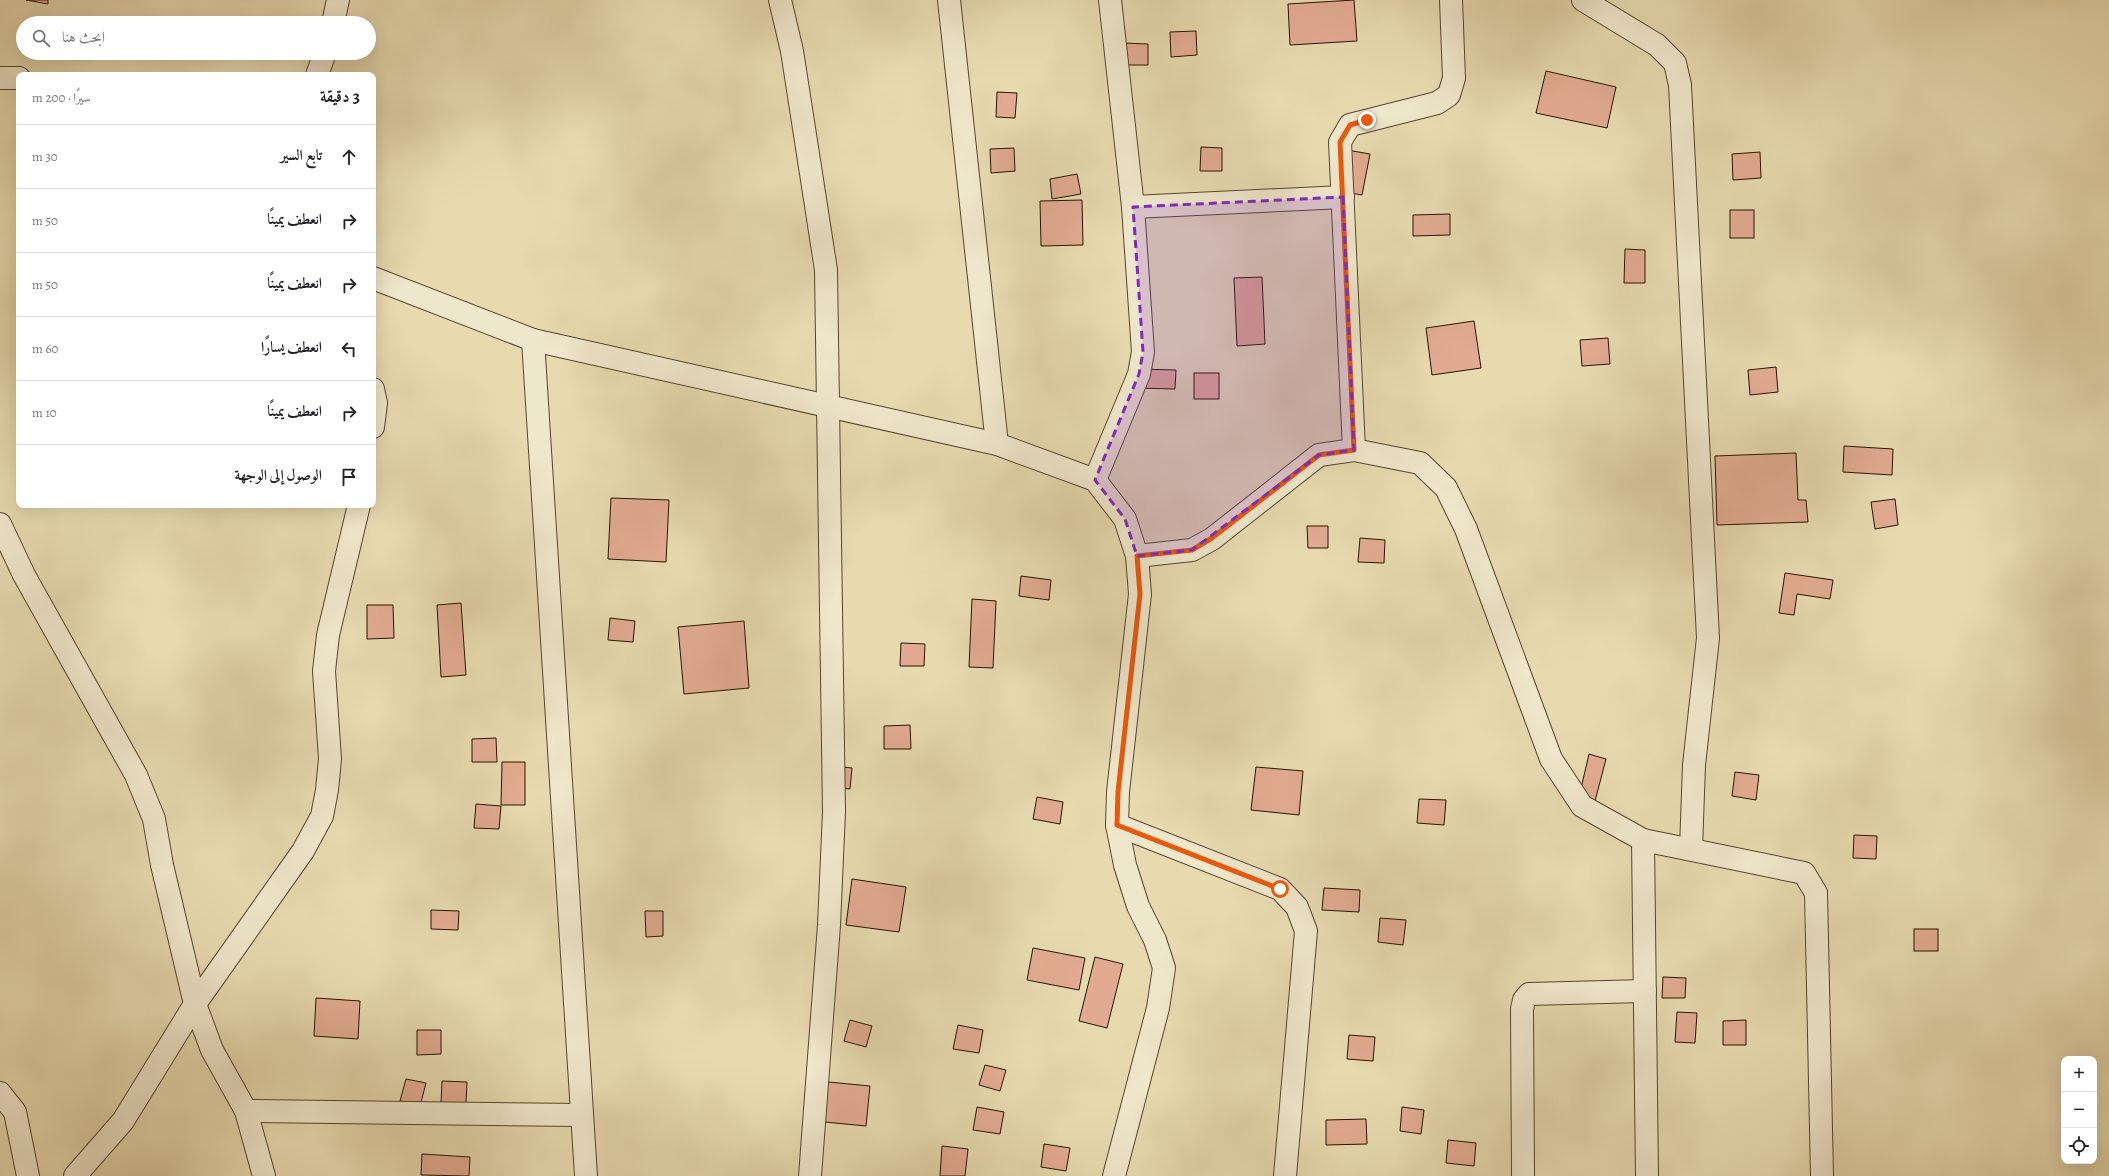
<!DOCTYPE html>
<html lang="ar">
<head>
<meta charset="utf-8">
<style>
  body { margin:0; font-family:Alegreya,Amiri,serif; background:#f2f2f2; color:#202124; direction:rtl }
  .controls { position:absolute; right:12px; bottom:12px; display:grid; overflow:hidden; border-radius:8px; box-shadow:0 4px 16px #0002 }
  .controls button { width:36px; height:36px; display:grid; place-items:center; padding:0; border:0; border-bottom:1px solid #e0e0e0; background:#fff; color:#202124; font:20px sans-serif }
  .stop { position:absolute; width:12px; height:12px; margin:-9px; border:3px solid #ea580c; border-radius:50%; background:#fff }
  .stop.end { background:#ea580c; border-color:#fff; box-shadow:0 1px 4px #0008 }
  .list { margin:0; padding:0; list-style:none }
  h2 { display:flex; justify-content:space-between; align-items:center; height:52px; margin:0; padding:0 16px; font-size:17px }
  h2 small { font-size:13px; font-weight:400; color:#757577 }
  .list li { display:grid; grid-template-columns:26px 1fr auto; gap:12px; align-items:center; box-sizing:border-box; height:64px; padding:0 16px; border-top:1px solid #e0e0e0 }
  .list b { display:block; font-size:15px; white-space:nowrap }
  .list em { font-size:13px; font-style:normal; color:#757577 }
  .icon { flex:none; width:22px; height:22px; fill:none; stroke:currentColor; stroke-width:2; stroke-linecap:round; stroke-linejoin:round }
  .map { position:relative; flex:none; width:2109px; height:1176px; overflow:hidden; direction:ltr }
  .search { position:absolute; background:#fff; box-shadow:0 4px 16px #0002; left:16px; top:16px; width:360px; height:44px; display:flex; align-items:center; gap:10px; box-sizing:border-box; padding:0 14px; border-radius:22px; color:#757577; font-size:15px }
  .panel { position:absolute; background:#fff; box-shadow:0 4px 16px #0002; left:16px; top:72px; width:360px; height:436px; border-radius:8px; direction:rtl }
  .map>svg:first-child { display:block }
  .building { fill:#e2ab91; stroke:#261304 }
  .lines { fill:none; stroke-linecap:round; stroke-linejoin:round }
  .minor-casing { stroke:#56452f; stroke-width:24 }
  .minor { stroke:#efe7cb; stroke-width:22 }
  .route { stroke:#ea580c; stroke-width:5 }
  .marked { fill:#7b2cbf; fill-opacity:0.2; stroke:#7b2cbf; stroke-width:3; stroke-dasharray:8 5; stroke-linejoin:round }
</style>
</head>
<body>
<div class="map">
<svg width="2109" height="1176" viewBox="0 0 2109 1176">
  <rect width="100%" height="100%" fill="#e7daaf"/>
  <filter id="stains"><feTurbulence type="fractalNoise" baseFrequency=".005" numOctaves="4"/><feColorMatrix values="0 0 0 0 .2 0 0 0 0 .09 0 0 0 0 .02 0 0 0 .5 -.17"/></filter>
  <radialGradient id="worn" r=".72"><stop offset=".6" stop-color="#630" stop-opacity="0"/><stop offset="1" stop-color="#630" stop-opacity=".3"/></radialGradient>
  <g class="building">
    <polygon points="26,0 48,0 48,4"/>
    <polygon points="1354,0 1357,41 1290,45 1288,4"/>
    <polygon points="1196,31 1197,55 1171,57 1170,32"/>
    <polygon points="1123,43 1148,44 1148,65 1122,65"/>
    <polygon points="1546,71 1616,87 1607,128 1536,113"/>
    <polygon points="997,92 1017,93 1015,118 996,117"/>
    <polygon points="1201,147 1222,148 1222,171 1200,171"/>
    <polygon points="1014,148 1015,171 991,173 990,149"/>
    <polygon points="1347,150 1370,154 1362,195 1339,191"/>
    <polygon points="1760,152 1761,178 1733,180 1732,154"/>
    <polygon points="1077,174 1081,194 1052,199 1050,179"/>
    <polygon points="1082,200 1083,245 1041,246 1040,201"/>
    <rect x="1730" y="210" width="24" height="28"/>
    <polygon points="1450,214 1450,235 1413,236 1413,215"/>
    <polygon points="1625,249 1645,250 1645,283 1624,283"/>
    <polygon points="1262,277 1265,344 1237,346 1234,278"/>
    <polygon points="1474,321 1481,368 1432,375 1426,328"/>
    <polygon points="1608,338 1610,364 1582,366 1580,340"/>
    <polygon points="1776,367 1778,392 1750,395 1748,370"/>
    <polygon points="1137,369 1176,370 1175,389 1136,388"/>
    <rect x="1194" y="373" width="25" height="26"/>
    <polygon points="1844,446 1893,449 1892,475 1843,472"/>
    <polygon points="1796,453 1798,500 1806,500 1808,522 1717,525 1715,456"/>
    <polygon points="611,498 669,500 666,562 608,559"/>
    <polygon points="1895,499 1898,525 1875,529 1871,502"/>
    <polygon points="1307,526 1328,526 1328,548 1308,548"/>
    <polygon points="1360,538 1385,540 1384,563 1358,562"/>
    <polygon points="1785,573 1833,580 1830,599 1797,594 1794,615 1779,613"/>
    <polygon points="1021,576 1051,580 1049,600 1019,596"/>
    <polygon points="972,599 996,601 993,668 969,667"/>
    <polygon points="461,603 466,675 441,677 437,605"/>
    <polygon points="367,605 393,605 394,638 367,639"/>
    <polygon points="610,618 635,621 633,642 608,640"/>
    <polygon points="744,621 749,688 684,694 678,627"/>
    <polygon points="901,643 925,644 924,666 900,666"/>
    <polygon points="910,725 911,749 884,749 884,726"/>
    <polygon points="496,738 497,762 472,762 472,739"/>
    <polygon points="1589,754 1606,759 1595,801 1579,797"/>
    <polygon points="502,762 525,762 525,805 501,805"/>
    <polygon points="833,766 852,768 850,789 832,787"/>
    <polygon points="1256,767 1303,771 1299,815 1251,810"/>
    <polygon points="1735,772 1759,775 1756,800 1732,796"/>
    <polygon points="1037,797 1063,802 1060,824 1033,819"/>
    <polygon points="1419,799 1446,800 1444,825 1417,823"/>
    <polygon points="476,804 501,806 499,829 474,828"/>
    <polygon points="1854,835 1877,836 1876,859 1853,858"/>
    <polygon points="852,879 906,887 899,932 846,925"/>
    <polygon points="1324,888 1360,890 1359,912 1322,910"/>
    <polygon points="431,910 459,911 458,930 431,929"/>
    <polygon points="645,911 663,911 663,936 646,937"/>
    <polygon points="1380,918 1406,920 1403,945 1378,942"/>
    <rect x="1914" y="929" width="24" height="22"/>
    <polygon points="1033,948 1085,958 1079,990 1027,980"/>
    <polygon points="1095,957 1123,964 1107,1028 1079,1021"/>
    <polygon points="1663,977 1686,978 1685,998 1662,998"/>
    <polygon points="316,998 360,1001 358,1039 314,1036"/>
    <polygon points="1677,1012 1697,1013 1695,1043 1675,1042"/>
    <polygon points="850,1020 872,1026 866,1047 844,1041"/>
    <polygon points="1746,1020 1746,1045 1723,1045 1723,1021"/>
    <polygon points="958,1025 983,1030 979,1053 953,1049"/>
    <polygon points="417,1030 441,1030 441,1054 417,1055"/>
    <polygon points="1349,1035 1375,1037 1373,1061 1347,1059"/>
    <polygon points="985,1065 1006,1070 1000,1091 979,1085"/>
    <polygon points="406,1079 426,1083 420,1106 400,1101"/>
    <polygon points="808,1080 870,1086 866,1126 804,1120"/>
    <polygon points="442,1081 467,1082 466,1104 441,1103"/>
    <polygon points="977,1107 1004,1112 1000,1134 973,1130"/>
    <polygon points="1402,1107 1424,1110 1421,1134 1400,1131"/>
    <polygon points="1366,1119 1367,1144 1326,1145 1326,1120"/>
    <polygon points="1448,1140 1476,1143 1474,1166 1446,1163"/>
    <polygon points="1044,1144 1070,1148 1066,1171 1041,1167"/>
    <polygon points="942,1146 968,1149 965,1176 940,1176"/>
    <polygon points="422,1154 470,1157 469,1176 421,1175"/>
  </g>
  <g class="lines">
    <defs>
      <g id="minor">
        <polyline points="780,0 792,51 826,270 834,812 829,925 810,1176"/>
        <polyline points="949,0 997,444"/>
        <polyline points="1583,0 1657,45 1675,63 1680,85 1708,638 1694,765 1691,849"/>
        <polyline points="333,23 338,0"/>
        <polyline points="317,75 325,53"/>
        <polyline points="0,78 19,78"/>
        <polyline points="1133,207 1343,197"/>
        <polyline points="373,278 533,340 997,444 1095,480 1125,519 1137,556 1140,594 1118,792 1117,825 1125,865 1138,906 1155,940 1164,968 1158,1008 1114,1176"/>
        <polyline points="533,340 586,1176"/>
        <polyline points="373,389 376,403 373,427"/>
        <polyline points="1354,450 1340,142 1350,125 1437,103 1449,95 1454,78 1451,0"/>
        <polyline points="1095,480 1139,374 1143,352 1133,207 1110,0"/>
        <polyline points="0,524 24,575 136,775 154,819 162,865 195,1004 212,1050 246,1111 264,1176"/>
        <polyline points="1137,556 1192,550 1212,539 1319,455 1354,450 1420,463 1446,488 1466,529 1551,759 1582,806 1643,840 1804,873 1816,893 1822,1176"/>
        <polyline points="1117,825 1280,889 1297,907 1306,931 1285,1176"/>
        <polyline points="1643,840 1647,1176"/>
        <polyline points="0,1093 15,1112 28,1176"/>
        <polyline points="246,1111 581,1115"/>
        <polyline points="75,1176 123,1121 195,1004 303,851 322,816 327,790 330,759 324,671 328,635 359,505"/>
        <polyline points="1523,1176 1522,1009 1524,1000 1529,994 1645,991"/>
      </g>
    </defs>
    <use href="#minor" class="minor-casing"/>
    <use href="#minor" class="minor"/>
  </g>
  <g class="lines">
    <polyline class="route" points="1280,889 1117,825 1118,792 1140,594 1137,556 1192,550 1212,538 1319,455 1354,450 1340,142 1350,125 1367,120"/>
  </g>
  <path class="marked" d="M1343 197 1354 450 1319 455 1192 550 1137 556 1125 519 1095 480 1139 374 1143 352 1133 207Z"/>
  <rect width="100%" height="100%" filter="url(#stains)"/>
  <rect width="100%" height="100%" fill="url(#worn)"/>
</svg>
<div class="controls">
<button>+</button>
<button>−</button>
<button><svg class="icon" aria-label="locate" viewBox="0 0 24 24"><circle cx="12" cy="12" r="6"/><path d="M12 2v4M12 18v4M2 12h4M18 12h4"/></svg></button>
</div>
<div class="stop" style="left:1280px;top:889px"></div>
<div class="stop end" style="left:1367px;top:120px"></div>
<div class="search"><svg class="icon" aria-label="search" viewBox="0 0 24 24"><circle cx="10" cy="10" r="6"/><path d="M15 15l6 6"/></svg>ابحث هنا</div>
<section class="panel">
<h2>3 دقيقة<small>سيرًا · 200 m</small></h2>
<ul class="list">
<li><svg class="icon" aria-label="ahead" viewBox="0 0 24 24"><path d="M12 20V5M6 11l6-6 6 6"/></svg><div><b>تابع السير</b></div><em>30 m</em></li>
<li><svg class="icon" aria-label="right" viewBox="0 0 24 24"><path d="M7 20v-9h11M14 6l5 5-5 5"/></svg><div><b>انعطف يمينًا</b></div><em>50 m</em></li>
<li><svg class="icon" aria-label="right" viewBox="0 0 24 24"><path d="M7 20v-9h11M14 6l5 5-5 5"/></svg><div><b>انعطف يمينًا</b></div><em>50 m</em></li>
<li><svg class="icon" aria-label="left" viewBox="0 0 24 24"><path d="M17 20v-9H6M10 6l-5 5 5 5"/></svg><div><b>انعطف يسارًا</b></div><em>60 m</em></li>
<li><svg class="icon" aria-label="right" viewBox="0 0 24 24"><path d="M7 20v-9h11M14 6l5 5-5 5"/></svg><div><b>انعطف يمينًا</b></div><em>10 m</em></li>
<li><svg class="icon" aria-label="arrive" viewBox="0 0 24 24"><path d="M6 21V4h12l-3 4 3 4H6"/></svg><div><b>الوصول إلى الوجهة</b></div></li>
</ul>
</section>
</div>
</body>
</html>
